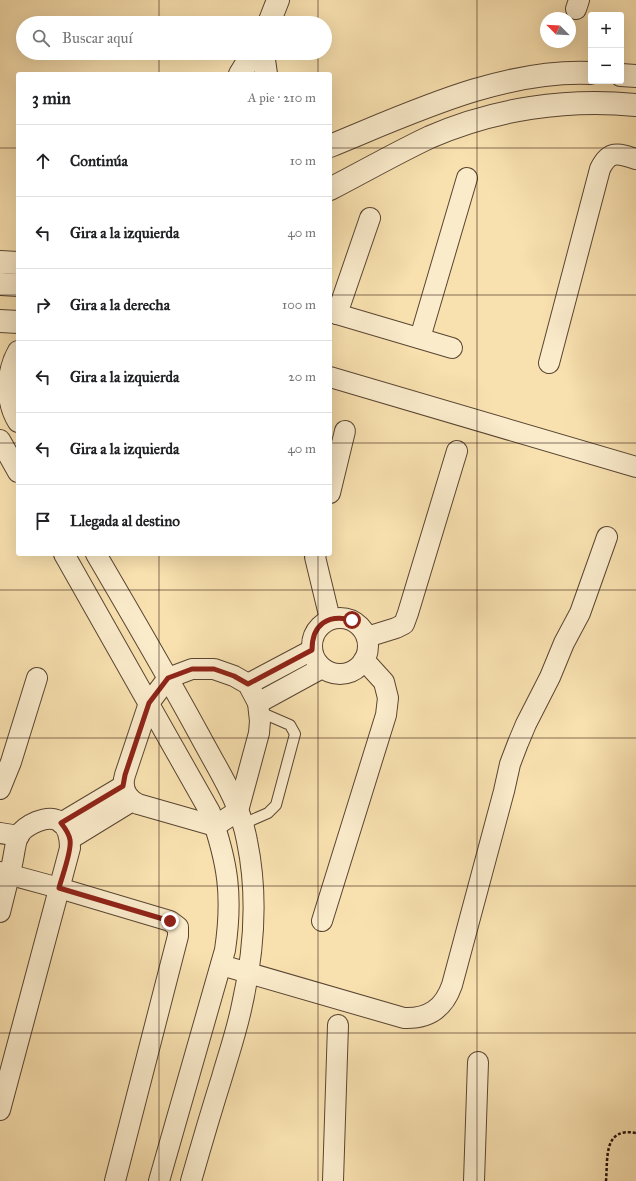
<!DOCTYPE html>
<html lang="es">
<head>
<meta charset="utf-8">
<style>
  body { margin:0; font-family:"IM FELL Great Primer",serif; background:#f2f2f2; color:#202124 }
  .controls { position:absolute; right:12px; top:12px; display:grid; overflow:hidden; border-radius:4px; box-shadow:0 4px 16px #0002 }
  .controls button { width:36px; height:36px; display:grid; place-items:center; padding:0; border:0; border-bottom:1px solid #e0e0e0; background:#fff; color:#202124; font:20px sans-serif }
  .compass { position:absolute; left:540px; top:12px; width:36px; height:36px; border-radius:50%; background:#fff; box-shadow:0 4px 16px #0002; rotate:294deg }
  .stop { position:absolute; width:12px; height:12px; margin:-9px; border:3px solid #8f2418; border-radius:50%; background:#fff }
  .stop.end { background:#8f2418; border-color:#fff; box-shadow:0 1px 4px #0008 }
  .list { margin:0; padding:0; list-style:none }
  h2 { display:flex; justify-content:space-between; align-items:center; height:52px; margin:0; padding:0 16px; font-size:17px }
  h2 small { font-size:13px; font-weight:400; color:#757577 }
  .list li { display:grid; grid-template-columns:26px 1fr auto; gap:12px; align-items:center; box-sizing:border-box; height:72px; padding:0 16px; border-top:1px solid #e0e0e0 }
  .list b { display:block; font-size:15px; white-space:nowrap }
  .list em { font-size:13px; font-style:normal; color:#757577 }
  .icon { flex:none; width:22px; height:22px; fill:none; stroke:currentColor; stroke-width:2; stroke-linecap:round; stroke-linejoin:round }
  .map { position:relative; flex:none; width:636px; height:1181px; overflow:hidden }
  .search { position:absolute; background:#fff; box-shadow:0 4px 16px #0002; left:16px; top:16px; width:316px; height:44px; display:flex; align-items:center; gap:10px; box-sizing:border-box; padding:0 14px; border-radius:22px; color:#757577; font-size:15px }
  .panel { position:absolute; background:#fff; box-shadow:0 4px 16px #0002; left:16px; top:72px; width:316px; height:484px; border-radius:4px }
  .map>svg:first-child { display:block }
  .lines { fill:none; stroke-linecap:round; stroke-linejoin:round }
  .service-casing { stroke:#594532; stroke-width:12 }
  .minor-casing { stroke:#594532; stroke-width:22 }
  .tertiary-casing { stroke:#594532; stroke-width:24 }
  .path { stroke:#241109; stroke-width:2.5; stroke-dasharray:3 2; stroke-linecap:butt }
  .service { stroke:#faebcb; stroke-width:10 }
  .minor { stroke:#faebcb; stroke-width:20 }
  .tertiary { stroke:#faebcb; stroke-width:22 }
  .route { stroke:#8f2418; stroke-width:5 }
  .grid { fill:none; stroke:#241109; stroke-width:1; stroke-opacity:0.55 }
</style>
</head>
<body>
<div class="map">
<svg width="636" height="1181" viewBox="0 0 636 1181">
  <rect width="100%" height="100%" fill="#f8e0af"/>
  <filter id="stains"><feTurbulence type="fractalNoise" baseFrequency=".005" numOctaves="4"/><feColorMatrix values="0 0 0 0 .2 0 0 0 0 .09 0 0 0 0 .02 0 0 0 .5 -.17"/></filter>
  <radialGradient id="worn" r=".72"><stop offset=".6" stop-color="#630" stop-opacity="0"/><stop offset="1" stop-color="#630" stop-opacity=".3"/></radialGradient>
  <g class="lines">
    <defs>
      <polyline id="service" points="243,824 268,813 276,805 295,734 290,725 260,712"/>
      <g id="minor">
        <polyline points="576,9 579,0"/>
        <polyline points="330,312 452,348"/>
        <polyline points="337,314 370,218"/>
        <polyline points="420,338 467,178"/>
        <path d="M18 351C6 372 5 401 18 422"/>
        <path d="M549 363 600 169C609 150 618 153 636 159"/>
        <polyline points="330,377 636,467"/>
        <polyline points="0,440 18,472"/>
        <polyline points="330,493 345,431"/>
        <path d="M64 554 210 812C228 863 233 896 225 950L159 1181"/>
        <path d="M96 554C131 614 167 675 200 736 218 770 240 802 247 841 258 894 254 952 242 1005 237 1030 229 1053 222 1077 211 1112 201 1146 191 1181"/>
        <polyline points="316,554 315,557 330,619"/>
        <circle cx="340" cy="646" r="28"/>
        <polyline points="367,637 396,628 404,624 408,613 457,451"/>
        <path d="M192 669H214L234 676 248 684 258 703 260 721 259 733 238 811 215 826 138 804C126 798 121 788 125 775L149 703 168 678Z"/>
        <polyline points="248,684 312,650"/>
        <polyline points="258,703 322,668"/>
        <polyline points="0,789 11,762 37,678"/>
        <polyline points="61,823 123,786"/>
        <polyline points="0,833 19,836"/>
        <polyline points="70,839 132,801"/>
        <polyline points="0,872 59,888 170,921 178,927 178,936 115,1181"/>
        <path d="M0 912C4 896 8 880 12 864 14 856 15 844 18 836 25 825 47 814 59 821 68 826 70 838 70 848L0 1110"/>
        <polyline points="322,921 386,715 388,698 384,682 364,660"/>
        <path d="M221 965 404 1018C429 1019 444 1008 452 985L504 791 510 764 518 743 526 724 550 677 564 643 580 613 607 537"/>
        <polyline points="333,1181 338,1025"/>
        <polyline points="474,1181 478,1062"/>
      </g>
      <g id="tertiary">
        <polyline points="269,23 278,0"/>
        <polyline points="263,53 266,74"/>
        <polyline points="240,74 253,53"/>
        <polyline points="621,75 636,76"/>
        <path d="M330 146C411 113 502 69 591 73"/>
        <path d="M330 189C363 172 396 153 430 137 494 109 567 98 636 105"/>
        <polyline points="0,262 18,263"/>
        <polyline points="0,284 18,285"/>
        <polyline points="0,321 18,322"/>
      </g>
    </defs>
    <use href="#service" class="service-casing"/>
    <use href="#minor" class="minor-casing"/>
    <use href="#tertiary" class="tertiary-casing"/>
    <path class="path" d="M606 1181C608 1158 603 1127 636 1133"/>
    <use href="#service" class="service"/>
    <use href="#minor" class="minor"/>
    <use href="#tertiary" class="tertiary"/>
  </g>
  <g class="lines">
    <path class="route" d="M170 921 59 888C62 876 72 851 70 840 69 833 65 828 61 823L123 786 125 775 149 703 168 678 192 669H214L234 676 248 684 312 650C312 624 328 614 352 620"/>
  </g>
  <path class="grid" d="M159 0V23M318 0V23M477 0V1181M159 53V74M318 53V74M0 148H18M330 148H636M0 295H18M330 295H636M0 443H18M330 443H636M159 554V1181M318 554V1181M0 590H636M0 738H636M0 886H636M0 1033H636"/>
  <rect width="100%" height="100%" filter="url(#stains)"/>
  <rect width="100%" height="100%" fill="url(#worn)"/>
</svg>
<div class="controls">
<button>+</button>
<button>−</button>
</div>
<svg class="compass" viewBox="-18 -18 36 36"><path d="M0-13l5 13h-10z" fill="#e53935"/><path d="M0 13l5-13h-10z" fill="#757577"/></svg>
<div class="stop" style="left:352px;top:620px"></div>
<div class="stop end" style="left:170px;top:921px"></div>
<div class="search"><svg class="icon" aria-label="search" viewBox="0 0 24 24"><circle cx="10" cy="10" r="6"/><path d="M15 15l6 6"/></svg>Buscar aquí</div>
<section class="panel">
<h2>3 min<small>A pie · 210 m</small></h2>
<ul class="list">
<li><svg class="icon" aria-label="ahead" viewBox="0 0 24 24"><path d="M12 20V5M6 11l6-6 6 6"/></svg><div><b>Continúa</b></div><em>10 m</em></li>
<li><svg class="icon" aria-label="left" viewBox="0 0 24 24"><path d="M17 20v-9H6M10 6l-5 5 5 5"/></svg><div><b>Gira a la izquierda</b></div><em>40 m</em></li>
<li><svg class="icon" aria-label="right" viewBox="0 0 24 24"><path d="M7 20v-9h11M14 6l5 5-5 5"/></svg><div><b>Gira a la derecha</b></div><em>100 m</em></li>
<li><svg class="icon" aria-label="left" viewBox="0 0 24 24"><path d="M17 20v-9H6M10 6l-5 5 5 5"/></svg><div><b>Gira a la izquierda</b></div><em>20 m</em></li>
<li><svg class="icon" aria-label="left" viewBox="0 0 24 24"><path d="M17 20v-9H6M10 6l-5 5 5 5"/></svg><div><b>Gira a la izquierda</b></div><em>40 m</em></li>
<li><svg class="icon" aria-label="arrive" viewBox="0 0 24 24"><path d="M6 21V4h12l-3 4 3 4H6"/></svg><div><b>Llegada al destino</b></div></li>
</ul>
</section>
</div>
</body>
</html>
